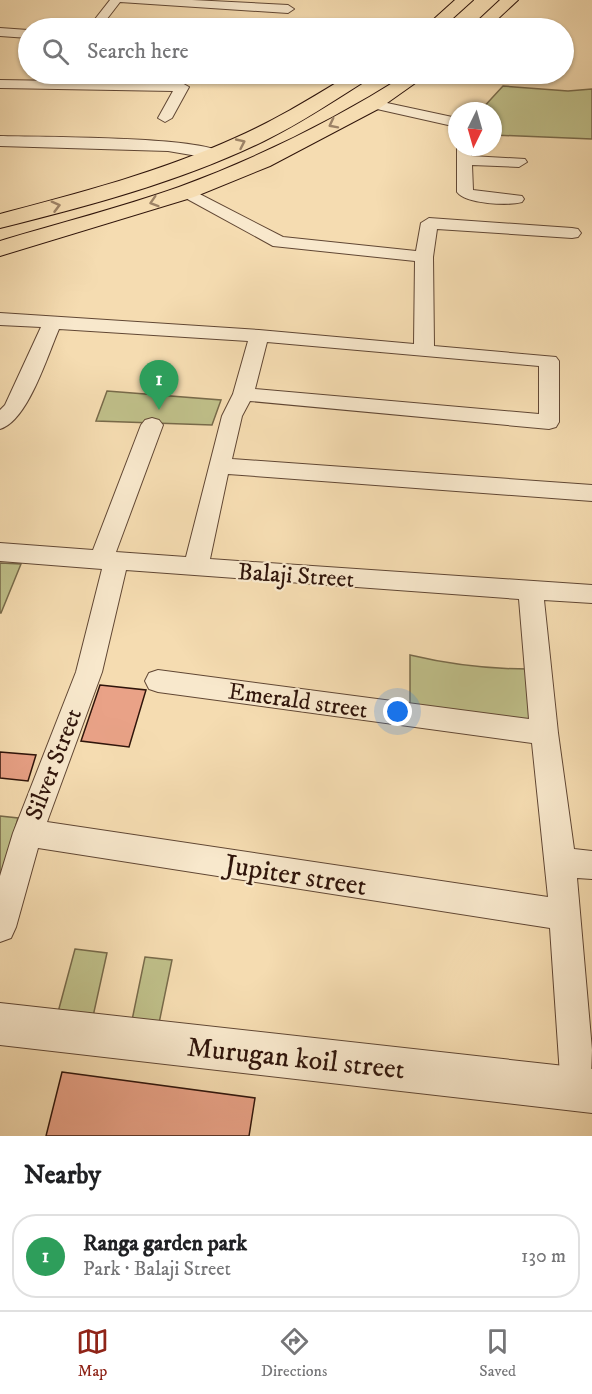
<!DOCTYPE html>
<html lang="en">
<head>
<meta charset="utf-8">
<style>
  body { margin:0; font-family:"IM FELL DW Pica",serif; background:#f6f6f6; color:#202124 }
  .compass { position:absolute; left:448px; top:102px; width:54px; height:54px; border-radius:50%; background:#fff; box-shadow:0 2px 4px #0004; rotate:185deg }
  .you { position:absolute; left:398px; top:712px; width:21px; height:21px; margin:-15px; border:4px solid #fff; border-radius:50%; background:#1a73e8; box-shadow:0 0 0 9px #1a73e833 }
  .badge { display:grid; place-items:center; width:39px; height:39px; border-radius:50%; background:#8f2418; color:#fff; font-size:20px; font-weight:700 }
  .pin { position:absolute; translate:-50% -50px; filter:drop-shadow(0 2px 3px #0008) }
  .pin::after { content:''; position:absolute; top:32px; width:21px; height:18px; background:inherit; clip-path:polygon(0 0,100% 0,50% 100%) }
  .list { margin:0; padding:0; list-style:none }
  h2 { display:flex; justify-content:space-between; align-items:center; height:78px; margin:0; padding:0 24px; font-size:26px }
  h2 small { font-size:20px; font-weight:400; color:#757577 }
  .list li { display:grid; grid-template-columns:39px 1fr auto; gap:18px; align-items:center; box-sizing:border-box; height:84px; margin:0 12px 12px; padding:0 12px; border:2px solid #e0e0e0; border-radius:24px }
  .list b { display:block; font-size:22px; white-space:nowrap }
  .list p { margin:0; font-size:20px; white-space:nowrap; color:#757577 }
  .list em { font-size:20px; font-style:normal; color:#757577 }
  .icon { flex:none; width:33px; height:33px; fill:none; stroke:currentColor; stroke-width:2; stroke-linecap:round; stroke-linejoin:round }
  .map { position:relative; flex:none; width:592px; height:1136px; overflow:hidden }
  .search { position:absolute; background:#fff; box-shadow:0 2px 4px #0004; left:18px; right:18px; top:18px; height:66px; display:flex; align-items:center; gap:15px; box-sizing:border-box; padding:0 21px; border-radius:33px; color:#757577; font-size:22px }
  .sheet { height:174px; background:#fff }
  nav { display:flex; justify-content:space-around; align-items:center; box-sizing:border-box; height:84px; border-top:2px solid #e0e0e0; background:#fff; font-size:16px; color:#757577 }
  nav a { display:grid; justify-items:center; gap:3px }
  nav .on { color:#8f2418 }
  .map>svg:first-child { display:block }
  .green { fill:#bfbf89; stroke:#786a4a; stroke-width:1.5 }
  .building { fill:#e9a287; stroke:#30150b; stroke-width:1.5 }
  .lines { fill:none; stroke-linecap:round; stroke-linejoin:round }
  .minor-casing { stroke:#614734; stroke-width:2 }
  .tertiary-casing { stroke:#614734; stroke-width:2 }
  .primary-casing { stroke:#30150b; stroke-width:2 }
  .minor { fill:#f8e8cc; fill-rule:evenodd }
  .tertiary { fill:#f8e8cc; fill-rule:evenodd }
  .primary { fill:#f5dcb1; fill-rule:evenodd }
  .oneway { stroke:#9c8266 }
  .labels { text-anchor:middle; stroke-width:4.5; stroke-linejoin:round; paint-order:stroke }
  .street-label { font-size:24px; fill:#30150b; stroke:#f8e8cc }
  .near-street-label { font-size:28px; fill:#30150b; stroke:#f8e8cc }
</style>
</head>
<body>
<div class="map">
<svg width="592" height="1136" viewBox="0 0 592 1136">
  <rect width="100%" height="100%" fill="#f5dcb1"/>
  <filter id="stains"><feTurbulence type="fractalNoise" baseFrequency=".00333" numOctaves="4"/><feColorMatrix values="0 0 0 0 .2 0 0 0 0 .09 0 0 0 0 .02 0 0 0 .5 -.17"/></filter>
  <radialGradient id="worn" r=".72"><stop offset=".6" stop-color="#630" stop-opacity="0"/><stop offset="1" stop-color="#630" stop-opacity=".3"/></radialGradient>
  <g class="green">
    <polygon points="503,86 568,91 592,89 592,139 493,135 493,111 480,111"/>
    <polygon points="107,391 221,400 212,425 96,421"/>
    <polygon points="0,563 21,564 1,613 0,613"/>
    <path d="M410 655C452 665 487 669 529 669L534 724 410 705Z"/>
    <polygon points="0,816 18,818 0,882"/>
    <polygon points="75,949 107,953 92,1021 57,1016"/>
    <polygon points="145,957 172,960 158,1028 131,1025"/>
  </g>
  <g class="building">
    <polygon points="100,685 146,690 129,747 81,741"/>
    <polygon points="0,752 36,755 28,781 0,778"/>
    <polygon points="62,1072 255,1098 249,1136 46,1136"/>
  </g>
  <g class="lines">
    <defs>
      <g id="minor">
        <polygon points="110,0 192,0 288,5 294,9 288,13 120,2 100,28 88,28"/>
        <polygon points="0,28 28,30 28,38 0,36"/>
        <polygon points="0,80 182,83 189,87 172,118 165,122 158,118 173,91 0,88"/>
        <polygon points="373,100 457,118 457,127 368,107 366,104"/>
        <path d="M0 136C32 137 208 136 223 154L215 159 168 151 0 146Z"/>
        <path d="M457 145V147H471V156L525 159 527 162 519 167 472 165 473 190 522 196 524 199 522 202C508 206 466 204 457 192Z"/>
        <path d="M186 187 283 237 416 251 421 223 429 218 572 228 578 229 581 233 578 237 572 238 437 229 433 257 434 346 556 357 559 361V422L556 427 549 429 250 401 242 416 232 459 592 485V501L228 474 210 559 592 585V603L544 600 558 733 574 849 592 851V879L577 878 592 1050 590 1102 578 1107 566 1102 561 1090 550 928 38 848 16 927 11 938 0 942V876L13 833 76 672 102 569 0 561V543L93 550 141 425 145 420 152 418 159 420 163 425 116 552 186 557 222 416 233 394 248 341 59 329C48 354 28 421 0 429V410L5 405 41 327 0 325V313L259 330 414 344 415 261 273 246 180 195 178 192 180 189ZM267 342 539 366V414L255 389ZM126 570 519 599 529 719 158 670 149 673 145 681 149 689 158 692 532 743 548 897 47 822 102 672Z"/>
      </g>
      <polygon id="tertiary" points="0,1003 592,1069 592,1113 0,1045"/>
      <g id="primary">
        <polygon points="455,0 473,0 442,28 424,28"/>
        <polygon points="500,0 518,0 488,28 470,28"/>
        <path d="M351 74H372L370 78C335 100 301 123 264 141 182 181 89 206 0 228V214C79 193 160 172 235 138 276 120 313 97 351 74Z"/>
        <path d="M407 74H428L380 108 270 166 194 197 0 256V241C59 223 120 208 179 187 258 158 336 119 407 74Z"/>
      </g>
    </defs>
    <use href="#minor" class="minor-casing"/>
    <use href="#tertiary" class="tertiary-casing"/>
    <use href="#primary" class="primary-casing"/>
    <use href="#minor" class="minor"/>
    <use href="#tertiary" class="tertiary"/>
    <use href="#primary" class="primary"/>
  </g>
  <defs><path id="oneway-chevron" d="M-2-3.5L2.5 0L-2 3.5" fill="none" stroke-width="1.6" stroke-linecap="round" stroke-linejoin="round" transform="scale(1.5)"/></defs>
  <g class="oneway">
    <use href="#oneway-chevron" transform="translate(333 124) rotate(153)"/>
    <use href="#oneway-chevron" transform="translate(241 143) rotate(-25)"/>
    <use href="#oneway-chevron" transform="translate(154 202) rotate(163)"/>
    <use href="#oneway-chevron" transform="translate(56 206) rotate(-15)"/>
  </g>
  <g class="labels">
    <g class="street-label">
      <text transform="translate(296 575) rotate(4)" y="8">Balaji Street</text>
      <text transform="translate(298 700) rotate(8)" y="8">Emerald street</text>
      <text transform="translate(53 764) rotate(-69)" y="8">Silver Street</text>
    </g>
    <g class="near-street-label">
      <text transform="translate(296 874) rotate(9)" y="10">Jupiter street</text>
      <text transform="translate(296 1057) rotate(6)" y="10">Murugan koil street</text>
    </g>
  </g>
  <rect width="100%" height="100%" filter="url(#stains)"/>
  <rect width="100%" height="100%" fill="url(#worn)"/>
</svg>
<svg class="compass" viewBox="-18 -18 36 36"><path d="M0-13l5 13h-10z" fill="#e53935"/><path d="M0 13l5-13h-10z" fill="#757577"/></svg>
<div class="you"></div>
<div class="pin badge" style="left:159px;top:410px;background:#2e9e5b">1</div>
<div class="search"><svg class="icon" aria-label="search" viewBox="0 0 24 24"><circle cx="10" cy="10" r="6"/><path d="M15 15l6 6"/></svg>Search here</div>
</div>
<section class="sheet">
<h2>Nearby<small></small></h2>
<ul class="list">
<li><span class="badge" style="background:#2e9e5b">1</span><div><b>Ranga garden park</b><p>Park · Balaji Street</p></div><em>130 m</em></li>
</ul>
</section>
<nav>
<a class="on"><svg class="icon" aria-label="map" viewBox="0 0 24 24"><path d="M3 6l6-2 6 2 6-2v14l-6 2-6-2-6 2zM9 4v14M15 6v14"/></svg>Map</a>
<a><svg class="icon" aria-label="directions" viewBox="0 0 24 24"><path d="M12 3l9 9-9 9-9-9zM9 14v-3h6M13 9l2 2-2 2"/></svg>Directions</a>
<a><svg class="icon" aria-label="saved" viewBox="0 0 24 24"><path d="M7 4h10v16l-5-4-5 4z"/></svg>Saved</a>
</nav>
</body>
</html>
